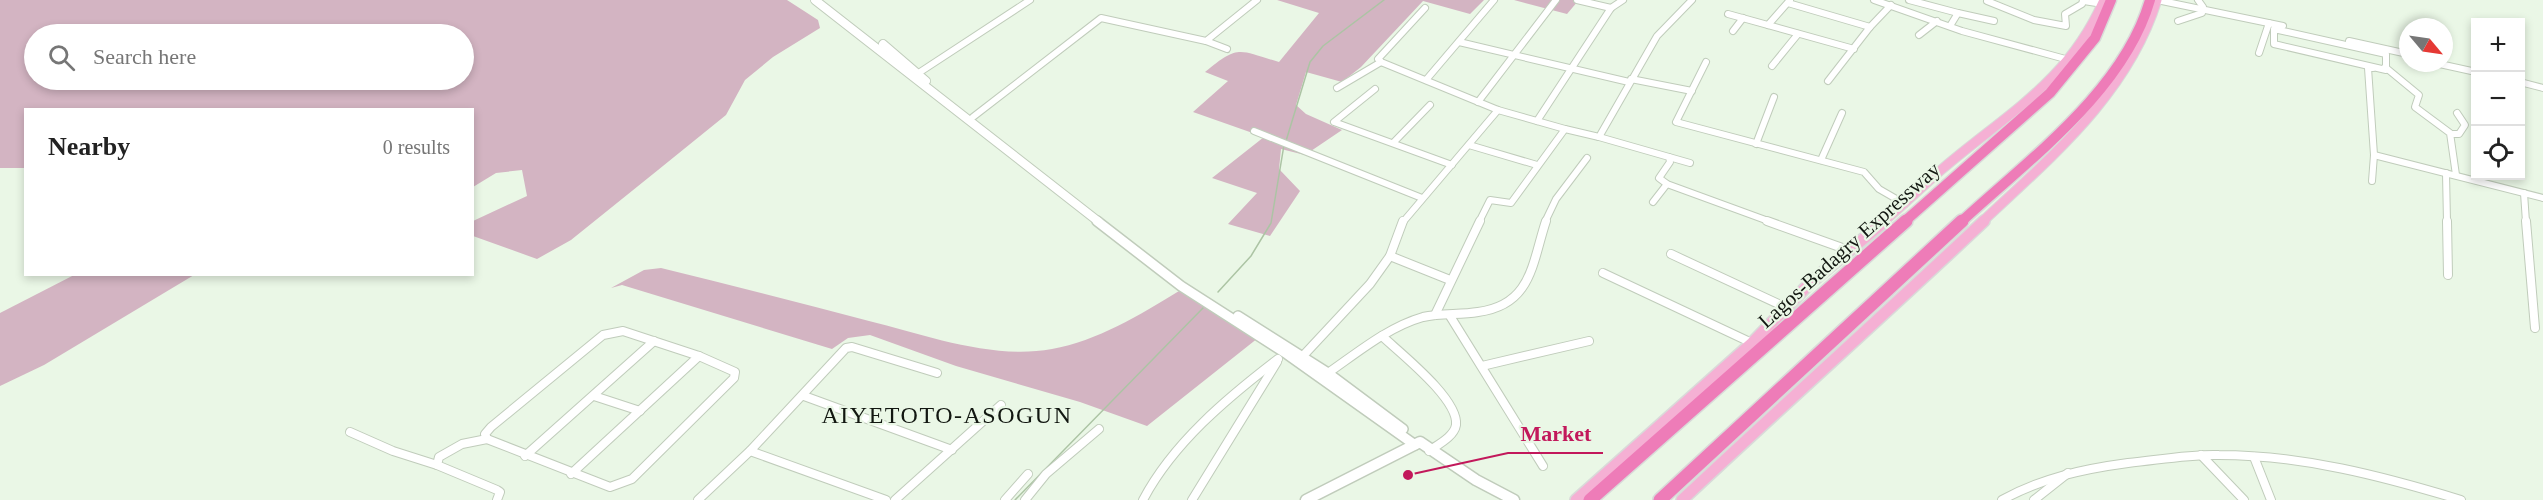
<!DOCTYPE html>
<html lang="en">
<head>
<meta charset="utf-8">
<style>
  body { margin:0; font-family:"Times New Roman",serif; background:#f2f2f2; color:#222 }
  .controls { position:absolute; right:18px; top:18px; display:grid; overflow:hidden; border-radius:0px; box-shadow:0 3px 9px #0003 }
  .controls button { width:54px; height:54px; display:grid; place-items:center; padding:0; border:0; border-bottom:2px solid #e0e0e0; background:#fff; color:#222; font:30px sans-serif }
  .compass { position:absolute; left:2399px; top:18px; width:54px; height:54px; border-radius:50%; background:#fff; box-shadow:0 3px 9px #0003; rotate:119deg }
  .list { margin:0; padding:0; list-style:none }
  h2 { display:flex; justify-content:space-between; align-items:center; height:78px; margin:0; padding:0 24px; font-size:26px }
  h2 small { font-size:20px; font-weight:400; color:#767676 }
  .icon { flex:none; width:33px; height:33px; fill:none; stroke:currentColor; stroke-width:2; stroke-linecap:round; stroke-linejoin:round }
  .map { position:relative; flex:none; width:2543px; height:500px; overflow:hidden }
  .search { position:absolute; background:#fff; box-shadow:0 3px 9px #0003; left:24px; top:24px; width:450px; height:66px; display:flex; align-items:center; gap:15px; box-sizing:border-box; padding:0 21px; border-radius:33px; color:#767676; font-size:22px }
  .panel { position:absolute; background:#fff; box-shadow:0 3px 9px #0003; left:24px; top:108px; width:450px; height:168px; border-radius:0px }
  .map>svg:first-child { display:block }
  .green { fill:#d3b4c2; fill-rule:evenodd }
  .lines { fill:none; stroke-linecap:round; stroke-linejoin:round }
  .stream { stroke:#acc4a4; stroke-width:1.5 }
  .minor-far1-casing { stroke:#c0ccbb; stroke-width:8 }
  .minor-casing { stroke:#c0ccbb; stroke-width:10 }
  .tertiary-far1-casing { stroke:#c0ccbb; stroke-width:10 }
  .tertiary-casing { stroke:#c0ccbb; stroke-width:12 }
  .secondary-casing { stroke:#c0ccbb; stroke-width:13 }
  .primary-far1-casing { stroke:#d9dad9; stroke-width:11 }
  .primary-casing { stroke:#d9dad9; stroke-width:14 }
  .motorway-far1-casing { stroke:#d9dad9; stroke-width:13 }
  .motorway-casing { stroke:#d9dad9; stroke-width:16 }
  .minor-far1 { stroke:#fff; stroke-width:6 }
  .minor { stroke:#fff; stroke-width:8 }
  .tertiary-far1 { stroke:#fff; stroke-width:8 }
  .tertiary { stroke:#fff; stroke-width:9 }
  .secondary { stroke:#fff; stroke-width:10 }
  .primary-far1 { stroke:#f5b0d4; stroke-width:9 }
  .primary { stroke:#f5b0d4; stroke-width:11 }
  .motorway-far1 { stroke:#ee7cb8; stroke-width:10 }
  .motorway { stroke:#ee7cb8; stroke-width:13 }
  .labels { text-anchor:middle; stroke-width:4.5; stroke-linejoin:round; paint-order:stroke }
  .street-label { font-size:21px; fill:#121711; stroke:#eaf7e6 }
  .quarter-label { font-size:24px; letter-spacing:1.5px; fill:#121711; stroke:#eaf7e6 }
  .leader { fill:none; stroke:#c2185b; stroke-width:2 }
  .callout-dot { fill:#c2185b; stroke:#eaf7e6; stroke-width:2 }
  .callout-label { font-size:22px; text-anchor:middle; font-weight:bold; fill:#c2185b; stroke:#eaf7e6; stroke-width:4.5; stroke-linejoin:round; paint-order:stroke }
</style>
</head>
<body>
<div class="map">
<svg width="2543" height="500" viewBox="0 0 2543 500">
  <rect width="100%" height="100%" fill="#eaf7e6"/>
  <g class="green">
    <path d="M0 0H787L818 20 820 28 773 57 745 80 726 115 658 170 571 240 537 259 473 236V221L527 196 522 170 496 173 473 187 472 110H26L25 168H0ZM464 34V80H34V34Z"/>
    <path d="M1277 0H1484L1470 14 1423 1 1361 67 1342 82 1306 72 1296 105 1306 114 1342 130 1305 155 1281 149 1279 169 1300 191 1270 236 1228 224 1257 193 1212 178 1264 137 1193 112 1228 81 1205 72C1239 44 1238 50 1279 62L1319 13Z"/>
    <polygon points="1514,0 1573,0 1578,1 1567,14"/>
    <path d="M661 268C731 285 800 303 869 321 926 335 992 360 1052 349 1097 341 1140 315 1179 291L1258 338 1147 426 1080 402 956 366 870 335 848 338 832 349 622 285 611 288 644 270Z"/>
    <polygon points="76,274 194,275 44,365 0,386 0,313"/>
  </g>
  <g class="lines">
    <g class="stream">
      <polyline points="1286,141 1310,62 1323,46 1384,0"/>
      <polyline points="1218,292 1251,256 1271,223 1284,145"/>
      <polyline points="1015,500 1203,308"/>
    </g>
    <defs>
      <g id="minor-far1">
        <polyline points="1577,0 1611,8"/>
        <polyline points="1874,0 1962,31 2069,60"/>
        <polyline points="1909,0 1958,13 1950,26"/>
        <polyline points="2157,0 2283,26"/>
        <polyline points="1987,1 2034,20 2066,26 2065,14 2082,4 2083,0"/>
        <polyline points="1788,3 1870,27"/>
        <polyline points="1958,13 1994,21"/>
        <polyline points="1728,14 1854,49"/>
        <polyline points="2178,21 2202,13 2203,7 2198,0"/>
        <polyline points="1768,25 1790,0"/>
        <polygon points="2274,29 2386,54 2386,70 2274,44"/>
        <polyline points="1733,31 1743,18"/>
        <polyline points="1919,35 1937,21"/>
        <polyline points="1206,41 1227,49"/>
        <polyline points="2349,41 2408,54"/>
        <polyline points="1459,42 1629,82"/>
        <polyline points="2259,53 2269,23"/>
        <polyline points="1381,62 1498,110 1565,129 1511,203 1490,200 1479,222"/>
        <polyline points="1381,62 1378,59 1425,8"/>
        <polyline points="1706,62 1676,122 1864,172 1879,189 1905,204"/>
        <polyline points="2435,63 2476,72"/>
        <polyline points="1772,66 1798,34"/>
        <polyline points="2385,67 2419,95 2415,107 2450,133 2456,175"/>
        <polyline points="914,76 1030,0"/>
        <polyline points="1631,79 1692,91"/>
        <polyline points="1426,80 1494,0"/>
        <polyline points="1828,81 1870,27 1891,5"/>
        <polyline points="2520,82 2543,88"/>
        <polyline points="1337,88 1381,62"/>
        <polyline points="1375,89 1334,122 1452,165"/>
        <polyline points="1478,102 1556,0"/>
        <polyline points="973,117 1101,18 1206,41 1257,0"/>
        <polyline points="1537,121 1611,8 1623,0"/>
        <polyline points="1565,129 1599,137 1657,36 1692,0"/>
        <polyline points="1254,131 1422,198"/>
        <polyline points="2453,134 2459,134 2465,125 2457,113"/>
        <polyline points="1599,137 1669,157 1670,162 1659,178 1667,184 1771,222"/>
        <polyline points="1394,142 1430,105"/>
        <polyline points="1756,144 1774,97"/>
        <polyline points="1469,145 1537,165"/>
        <polyline points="2374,155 2543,198"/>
        <polyline points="1669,157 1690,163"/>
        <polyline points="1821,160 1842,113"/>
        <polyline points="2446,173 2447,222"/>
        <polyline points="2372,181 2374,155 2368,68 2373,68"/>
        <polyline points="2524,193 2526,222"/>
        <polyline points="1653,202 1667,184"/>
        <polyline points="1403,222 1498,110"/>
        <polyline points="1545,222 1556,199 1587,158"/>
      </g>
      <g id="minor">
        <polyline points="1767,221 1848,250"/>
        <polyline points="2447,221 2448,275"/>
        <polyline points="2526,221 2535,328"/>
        <polyline points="1671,254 1785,307"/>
        <polyline points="1390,256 1450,280"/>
        <polyline points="1603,273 1752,343"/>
        <polyline points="1435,315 1480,221"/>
        <polyline points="1450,316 1543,466"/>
        <polygon points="623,331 699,356 735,372 734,378 632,479 610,487 487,439 485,434 491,427 603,335"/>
        <path d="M1382 336C1400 353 1459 399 1456 425 1454 437 1437 445 1429 451"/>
        <polyline points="1301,358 1370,284 1390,256 1403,221"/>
        <polyline points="1482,366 1589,341"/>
        <path d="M1328 373C1357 353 1388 327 1423 317 1441 313 1460 315 1478 312 1532 305 1532 263 1546 221"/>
        <polyline points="594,396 640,411"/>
        <polyline points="804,396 952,450"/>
        <polyline points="350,432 393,451 437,465"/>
        <polyline points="487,439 462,444 439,457 437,465 497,490 500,492 497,500"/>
        <polyline points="750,451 886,500"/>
        <polyline points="2201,455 2244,500"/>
        <polyline points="525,456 654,341"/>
        <polyline points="2254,457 2271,500"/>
        <polyline points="571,474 699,356"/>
        <polyline points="698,500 750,451 846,348 852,347 937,373"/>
        <polyline points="895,500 1001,405"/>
        <polyline points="1005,500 1028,474"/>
        <polyline points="1025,500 1046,474 1099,429"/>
        <path d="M1143 500C1173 443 1227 398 1278 359"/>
        <polyline points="1192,500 1277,362"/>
        <path d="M2002 500C2042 478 2083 469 2128 463 2159 460 2188 454 2219 455 2302 455 2382 476 2461 500"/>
        <polyline points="2034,500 2068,473"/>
      </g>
      <g id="tertiary-far1">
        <polyline points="815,0 1099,222"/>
        <polyline points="2084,0 2103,3"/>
        <polyline points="883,44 926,81"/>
      </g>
      <g id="tertiary">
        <polyline points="1097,221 1181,286 1287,354 1415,445"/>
        <polyline points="1238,316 1328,373 1403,429"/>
      </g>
      <polyline id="secondary" points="1306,500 1420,442 1476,480 1514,500"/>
      <g id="primary-far1">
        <path d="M1883 222C1903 205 1922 187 1941 170 2006 114 2068 83 2104 0"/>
        <path d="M1982 222C2051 157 2128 94 2157 0"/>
      </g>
      <g id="primary">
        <polyline points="1576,500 1752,343 1810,283 1885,221"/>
        <path d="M1682 500C1782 406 1884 315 1984 221"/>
      </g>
      <g id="motorway-far1">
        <polyline points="1904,222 2050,93 2095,38 2111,0"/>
        <path d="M1961 222C2028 160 2124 91 2150 0"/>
      </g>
      <g id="motorway">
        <polyline points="1590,500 1906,221"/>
        <polyline points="1660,500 1962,221"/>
      </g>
    </defs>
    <use href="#minor-far1" class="minor-far1-casing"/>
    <use href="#minor" class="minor-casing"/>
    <use href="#tertiary-far1" class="tertiary-far1-casing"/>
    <use href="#tertiary" class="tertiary-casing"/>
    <use href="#secondary" class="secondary-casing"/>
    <use href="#primary-far1" class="primary-far1-casing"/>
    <use href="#primary" class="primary-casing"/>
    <use href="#motorway-far1" class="motorway-far1-casing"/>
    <use href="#motorway" class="motorway-casing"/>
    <use href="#minor-far1" class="minor-far1"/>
    <use href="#minor" class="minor"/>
    <use href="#tertiary-far1" class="tertiary-far1"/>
    <use href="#tertiary" class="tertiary"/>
    <use href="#secondary" class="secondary"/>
    <use href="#primary-far1" class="primary-far1"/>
    <use href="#primary" class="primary"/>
    <use href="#motorway-far1" class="motorway-far1"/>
    <use href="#motorway" class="motorway"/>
  </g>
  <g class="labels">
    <g class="street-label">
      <text transform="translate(1849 245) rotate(-42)" y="7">Lagos-Badagry Expressway</text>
    </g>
    <g class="quarter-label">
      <text x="947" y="423">AIYETOTO-ASOGUN</text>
    </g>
  </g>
  <path class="leader" d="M1408 475L1508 453H1603"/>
  <circle class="callout-dot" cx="1408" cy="475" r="6"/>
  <g class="callout-label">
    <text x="1556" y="441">Market</text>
  </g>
</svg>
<div class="controls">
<button>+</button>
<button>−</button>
<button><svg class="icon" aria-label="locate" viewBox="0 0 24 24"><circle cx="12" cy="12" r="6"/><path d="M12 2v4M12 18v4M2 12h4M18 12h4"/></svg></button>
</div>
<svg class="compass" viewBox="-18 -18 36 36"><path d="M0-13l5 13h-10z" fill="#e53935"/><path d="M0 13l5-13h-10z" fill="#767676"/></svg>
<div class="search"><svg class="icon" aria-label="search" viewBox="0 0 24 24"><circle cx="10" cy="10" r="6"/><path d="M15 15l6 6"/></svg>Search here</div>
<section class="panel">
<h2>Nearby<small>0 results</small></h2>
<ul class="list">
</ul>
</section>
</div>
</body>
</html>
